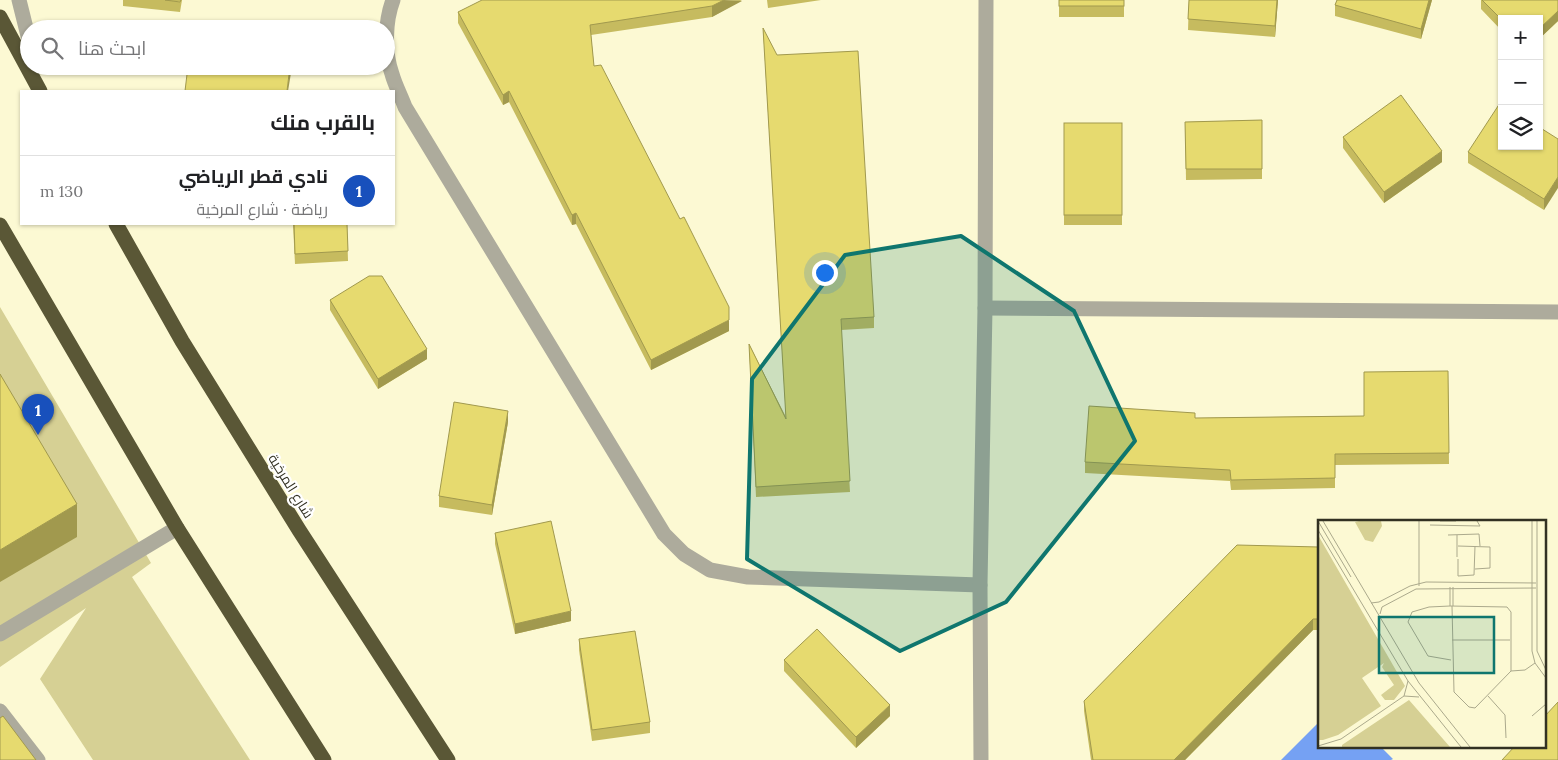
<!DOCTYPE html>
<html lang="ar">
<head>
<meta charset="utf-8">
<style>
  body { margin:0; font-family:Lora,Cairo,serif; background:#f6f6f6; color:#202124; direction:rtl }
  .controls { position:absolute; right:15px; top:15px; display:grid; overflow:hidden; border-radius:0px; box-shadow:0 1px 4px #0004 }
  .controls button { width:45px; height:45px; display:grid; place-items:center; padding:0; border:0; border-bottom:1px solid #e0e0e0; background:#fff; color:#202124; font:25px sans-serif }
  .you { position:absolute; left:824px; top:272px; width:18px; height:18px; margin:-12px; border:4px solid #fff; border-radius:50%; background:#1a73e8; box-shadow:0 0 0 8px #1a73e833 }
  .badge { display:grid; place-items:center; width:32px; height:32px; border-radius:50%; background:#1850bc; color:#fff; font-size:16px; font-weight:700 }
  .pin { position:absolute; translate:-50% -41px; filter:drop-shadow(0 1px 2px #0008) }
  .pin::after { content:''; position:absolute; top:26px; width:18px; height:15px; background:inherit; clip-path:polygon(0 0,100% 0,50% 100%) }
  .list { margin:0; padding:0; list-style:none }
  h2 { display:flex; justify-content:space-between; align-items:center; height:65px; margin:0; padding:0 20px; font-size:21px }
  h2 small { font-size:16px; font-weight:400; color:#757577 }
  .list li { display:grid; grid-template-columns:32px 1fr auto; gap:15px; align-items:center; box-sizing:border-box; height:70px; padding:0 20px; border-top:1px solid #e0e0e0 }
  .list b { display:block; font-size:19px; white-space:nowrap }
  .list p { margin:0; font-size:16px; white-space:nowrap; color:#757577 }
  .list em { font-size:16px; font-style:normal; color:#757577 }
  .icon { flex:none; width:28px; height:28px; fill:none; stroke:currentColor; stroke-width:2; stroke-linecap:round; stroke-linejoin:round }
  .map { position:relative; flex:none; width:1558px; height:760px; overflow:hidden; direction:ltr }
  .search { position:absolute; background:#fff; box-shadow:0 1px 4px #0004; left:20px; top:20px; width:375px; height:55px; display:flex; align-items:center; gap:12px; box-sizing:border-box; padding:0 18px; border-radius:28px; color:#757577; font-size:19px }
  .panel { position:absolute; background:#fff; box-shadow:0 1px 4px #0004; left:20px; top:90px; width:375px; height:135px; border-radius:0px; direction:rtl }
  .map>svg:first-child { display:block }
  .green { fill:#d6d094 }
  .water { fill:#75a1f3 }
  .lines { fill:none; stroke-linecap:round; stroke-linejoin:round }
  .lane { stroke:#adab9c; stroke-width:15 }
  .street { stroke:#adab9c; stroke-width:15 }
  .highway { stroke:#5a5736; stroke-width:15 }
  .wall { fill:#c6bb5f }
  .shaded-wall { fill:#a1994e }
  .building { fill:#e6da6f; stroke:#a1994e }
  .marked { fill:#0f766e; fill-opacity:0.2; stroke:#0f766e; stroke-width:4; stroke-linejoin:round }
  .labels { text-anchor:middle; stroke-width:4.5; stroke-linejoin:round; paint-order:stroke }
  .street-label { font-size:14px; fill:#323122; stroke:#fff }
  .inset-road { fill:none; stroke:#aba98c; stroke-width:1 }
  .view { fill:#0f766e; fill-opacity:0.15; stroke:#0f766e; stroke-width:2.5 }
  .inset-edge { fill:none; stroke:#323122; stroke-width:2.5 }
</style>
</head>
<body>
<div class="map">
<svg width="1558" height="760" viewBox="0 0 1558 760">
  <rect width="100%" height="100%" fill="#fcf9d3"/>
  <polygon class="green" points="0,307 151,563 132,577 250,760 93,760 40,679 86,608 0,667"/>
  <polygon class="water" points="1319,722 1319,746 1380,746 1393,759 1391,760 1281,760"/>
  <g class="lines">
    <g class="lane">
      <polyline points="0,634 177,528"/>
      <polyline points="0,711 38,760"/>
    </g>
    <g class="street">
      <polyline points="19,0 29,40"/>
      <path d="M393 0C385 21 384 52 392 74 395 85 401 96 405 107L664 534 684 554 710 570 748 577 980 585"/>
      <polyline points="985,308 1558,312"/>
      <polyline points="981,760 980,585 985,308 986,0"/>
    </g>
    <g class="highway">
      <polyline points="0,17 40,91"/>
      <polyline points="116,224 182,341 299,530 448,760"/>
      <polyline points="0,225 177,528 324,760"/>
    </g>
  </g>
  <g class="wall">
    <polygon points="123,0 182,0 180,12 123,6"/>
    <polygon points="742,0 712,17 591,35 594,66 729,331 651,370 576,224 572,225 509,102 503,105 458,23 458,12"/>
    <polygon points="767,0 821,0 768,8"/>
    <rect x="1059" y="0" width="65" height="17"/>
    <polygon points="1189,0 1278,0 1275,37 1188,30"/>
    <polygon points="1337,0 1432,0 1421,39 1335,16 1335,5"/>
    <polygon points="1481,0 1558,0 1558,21 1539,39 1539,19 1502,19 1502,31 1481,9"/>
    <polygon points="763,28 874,317 874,328 841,330 850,492 756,497 749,344 786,417"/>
    <polygon points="1262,120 1262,179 1186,180 1185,122"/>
    <rect x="1064" y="123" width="58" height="102"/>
    <polygon points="1343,137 1442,162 1384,203 1343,148"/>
    <polygon points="1558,139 1544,210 1468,163 1468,152"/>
    <polygon points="293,224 347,224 348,261 295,264"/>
    <polygon points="330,300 427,359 378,389 330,310"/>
    <polygon points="1448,371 1449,464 1335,465 1335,488 1231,490 1230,481 1085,473 1085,462 1195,418 1364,416"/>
    <polygon points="508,422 492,515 439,507 439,496"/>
    <polygon points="495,533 571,621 515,634 495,544"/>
    <polygon points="1319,547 1319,630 1313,630 1185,760 1091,760 1084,711 1084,701"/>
    <polygon points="579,639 650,722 650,733 592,741 579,650"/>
    <polygon points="784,660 890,716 856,748 784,671"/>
  </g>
  <g class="shaded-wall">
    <polygon points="724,0 742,1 712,17 712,6"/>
    <polygon points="1277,0 1278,0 1275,37 1275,26"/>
    <polygon points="1429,0 1432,0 1421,39 1421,29"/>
    <polygon points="1558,11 1558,21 1539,39 1539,29"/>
    <polygon points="290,66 291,73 288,91 287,91"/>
    <polygon points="509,91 509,102 503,105 503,95"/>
    <polygon points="1442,151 1442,162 1384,203 1384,192"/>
    <polygon points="1558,177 1558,188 1544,210 1544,199"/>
    <polygon points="576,213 576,224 572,225 572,215"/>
    <polygon points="729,320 729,331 651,370 651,360"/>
    <polygon points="427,349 427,359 378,389 378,379"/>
    <polygon points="508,411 508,422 492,515 492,505"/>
    <polygon points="77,504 77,537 0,582 0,550"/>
    <polygon points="571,611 571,621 515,634 515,624"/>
    <polygon points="1313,619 1313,630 1185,760 1174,760"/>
    <polygon points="890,705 890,716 856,748 856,737"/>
  </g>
  <g class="building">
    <polygon points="165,0 181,0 180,2"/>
    <polygon points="482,0 724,0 712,6 590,25 594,66 601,65 680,219 684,217 729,307 729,320 651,360 576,213 572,215 509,91 503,95 458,12"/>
    <rect x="1059" y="0" width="65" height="6"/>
    <polygon points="1189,0 1277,0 1275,26 1188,19"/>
    <polygon points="1337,0 1429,0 1421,29 1335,5"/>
    <polygon points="1482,0 1558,0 1558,11 1539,29 1539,19 1502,19 1502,20"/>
    <polygon points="763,28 777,55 858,51 874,317 841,319 850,481 756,487 749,344 786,419"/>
    <polygon points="188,66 290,66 287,91 185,91"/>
    <polygon points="1401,95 1442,151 1384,192 1343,137"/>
    <polygon points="1500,103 1502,104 1502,146 1539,146 1539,127 1558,139 1558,177 1544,199 1468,152"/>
    <polygon points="1262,120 1262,169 1186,169 1185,122"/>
    <rect x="1064" y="123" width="58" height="92"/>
    <polygon points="294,224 347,224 348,251 295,254"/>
    <polygon points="369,276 382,276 427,349 378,379 330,300"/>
    <polygon points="1448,371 1449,453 1335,454 1335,478 1231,480 1230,470 1085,462 1089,406 1195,413 1195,418 1364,416 1364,372"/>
    <polygon points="0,374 77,504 0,550"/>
    <polygon points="454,402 508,411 492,505 439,496"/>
    <polygon points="551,521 571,611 515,624 495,533"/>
    <polygon points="1237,545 1319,547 1319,619 1313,619 1174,760 1093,760 1084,701"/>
    <polygon points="817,629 890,705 856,737 784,660"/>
    <polygon points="635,631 650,722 592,730 579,639"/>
    <polygon points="1558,702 1558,760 1502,760 1515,746 1544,746 1544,717"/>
    <polygon points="3,716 36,760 0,760 0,718"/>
  </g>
  <path class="marked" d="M961 236 1074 311 1135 441 1006 602 900 651 747 559 752 379 845 255Z"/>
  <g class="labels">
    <g class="street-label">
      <text transform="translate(291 486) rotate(58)" y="5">شارع المرخية</text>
    </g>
  </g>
  <g transform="translate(1318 520)">
    <rect width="228" height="228" fill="#fcf9d3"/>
    <path d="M41 1H63L64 6 55 22 47 20 37 2ZM0 15 87 166 76 180H67L63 175 76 165 64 147 66 143 44 158 63 186 20 215 5 220H0ZM91 180 132 227H24V225Z" fill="#d6d094"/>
    <path class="inset-road" d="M0 1 33 57M5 1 101 163 152 227M101 1V66M122 1H138M214 1V131L217 143 228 158M219 1V131L228 150M112 5 162 6 159 1M0 10 90 161 143 227M130 15 161 14 162 26M139 15V37M140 26 172 27V48L157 49M140 56 156 55 157 26M140 56V39M132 67V86M53 83 61 82 92 66 108 62 218 63M135 86V67M62 94 64 87 98 69 218 68M134 120H192M133 140 110 136 90 102 94 92 111 87 132 86 189 87 193 92V151L157 188 151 187 136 172 134 86M193 151 207 150 217 143M86 176 90 161M170 176 187 195 188 218M214 196 228 184M0 226 23 219 86 176 101 177"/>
    <path class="view" d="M61 97H176V153H61Z"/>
    <rect width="228" height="228" class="inset-edge"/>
  </g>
</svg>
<div class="controls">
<button>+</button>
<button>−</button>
<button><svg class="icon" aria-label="layers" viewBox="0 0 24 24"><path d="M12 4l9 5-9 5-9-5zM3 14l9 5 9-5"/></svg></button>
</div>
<div class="you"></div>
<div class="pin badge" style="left:38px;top:435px">1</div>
<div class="search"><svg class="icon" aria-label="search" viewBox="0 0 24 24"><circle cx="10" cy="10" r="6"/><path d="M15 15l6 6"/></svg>ابحث هنا</div>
<section class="panel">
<h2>بالقرب منك<small></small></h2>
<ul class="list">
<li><span class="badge">1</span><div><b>نادي قطر الرياضي</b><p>رياضة · شارع المرخية</p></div><em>130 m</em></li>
</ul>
</section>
</div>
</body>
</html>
